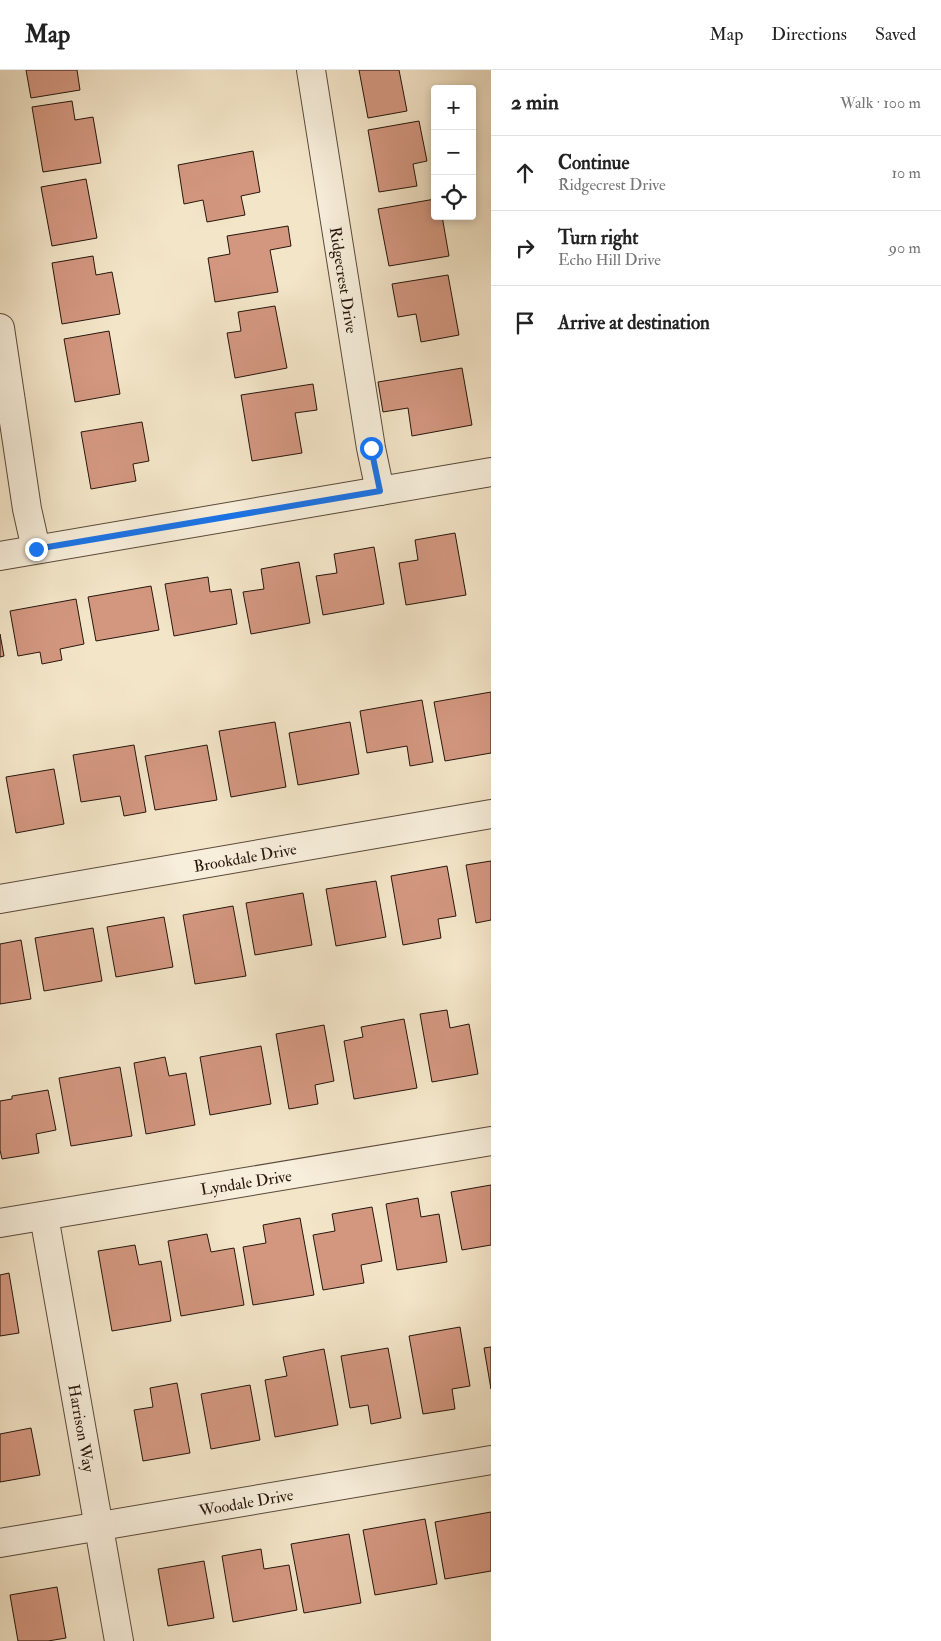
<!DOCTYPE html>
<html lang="en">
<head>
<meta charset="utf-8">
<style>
  body { margin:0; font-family:"IM FELL Double Pica",serif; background:#f2f2f2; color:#222 }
  .controls { position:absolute; right:15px; top:15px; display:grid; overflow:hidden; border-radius:5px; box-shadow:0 2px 8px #0003 }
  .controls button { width:45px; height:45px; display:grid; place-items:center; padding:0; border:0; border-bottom:1px solid #e0e0e0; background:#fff; color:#222; font:25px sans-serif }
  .stop { position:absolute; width:15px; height:15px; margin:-11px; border:4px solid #1a73e8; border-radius:50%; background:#fff }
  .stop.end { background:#1a73e8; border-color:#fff; box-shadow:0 1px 5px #0008 }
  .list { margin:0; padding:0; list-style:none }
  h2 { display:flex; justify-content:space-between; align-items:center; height:65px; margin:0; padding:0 20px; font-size:21px }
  h2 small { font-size:16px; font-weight:400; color:#767676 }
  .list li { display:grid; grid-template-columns:32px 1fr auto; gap:15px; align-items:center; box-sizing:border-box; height:75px; padding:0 20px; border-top:1px solid #e0e0e0 }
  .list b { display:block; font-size:19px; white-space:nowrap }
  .list p { margin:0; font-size:16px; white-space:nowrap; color:#767676 }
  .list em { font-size:16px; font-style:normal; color:#767676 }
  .icon { flex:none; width:28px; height:28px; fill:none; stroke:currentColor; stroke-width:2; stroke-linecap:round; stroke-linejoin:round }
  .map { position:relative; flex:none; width:491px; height:1571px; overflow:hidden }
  header { display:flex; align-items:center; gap:30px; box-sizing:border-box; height:70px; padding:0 25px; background:#fff; border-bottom:1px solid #e0e0e0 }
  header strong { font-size:24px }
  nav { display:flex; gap:28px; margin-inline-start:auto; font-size:18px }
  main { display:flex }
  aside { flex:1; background:#fff }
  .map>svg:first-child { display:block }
  .building { fill:#d39780; stroke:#26150b }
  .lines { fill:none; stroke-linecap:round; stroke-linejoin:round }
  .minor-casing { stroke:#59493a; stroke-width:30 }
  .minor { stroke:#f7eedb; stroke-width:28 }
  .route { stroke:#1a73e8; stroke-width:6 }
  .labels { text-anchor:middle; stroke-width:4; stroke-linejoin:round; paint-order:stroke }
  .street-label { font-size:16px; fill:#26150b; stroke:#f7eedb }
</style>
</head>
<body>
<header>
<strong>Map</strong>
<nav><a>Map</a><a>Directions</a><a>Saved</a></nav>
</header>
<main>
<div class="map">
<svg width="491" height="1571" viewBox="0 0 491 1571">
  <rect width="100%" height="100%" fill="#f3e5c8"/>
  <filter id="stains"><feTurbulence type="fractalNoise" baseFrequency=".004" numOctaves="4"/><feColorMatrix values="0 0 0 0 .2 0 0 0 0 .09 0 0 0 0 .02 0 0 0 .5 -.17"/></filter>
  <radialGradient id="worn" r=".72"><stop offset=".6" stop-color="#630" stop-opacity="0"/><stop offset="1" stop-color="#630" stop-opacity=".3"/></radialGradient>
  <g class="building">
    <polygon points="26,0 77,0 80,20 31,28"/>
    <polygon points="359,0 399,0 407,41 368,48"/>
    <polygon points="72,31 75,50 93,47 101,93 43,102 32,37"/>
    <polygon points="419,51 427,91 413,94 417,116 379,122 368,60"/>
    <polygon points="253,81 260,122 241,126 245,145 207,152 203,130 184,134 178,95"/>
    <polygon points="86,109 97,168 52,176 41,117"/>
    <polygon points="435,129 435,146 442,146 449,186 389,196 378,139"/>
    <polygon points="288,156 291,176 270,180 278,222 215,232 208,188 230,184 227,166"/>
    <polygon points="93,186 96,205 112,202 120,244 62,254 52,193"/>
    <polygon points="448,205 459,265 421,272 416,244 398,247 392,214"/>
    <polygon points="275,236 287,298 235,308 227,263 241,261 238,242"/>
    <polygon points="109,261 120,324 75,332 64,269"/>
    <polygon points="462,298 472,355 412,366 408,338 383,342 378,312"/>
    <polygon points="313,314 317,340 295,343 302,383 252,391 241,325"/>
    <polygon points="142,352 149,391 133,394 136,411 91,419 81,362"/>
    <polygon points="455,463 466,525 406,535 399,493 418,490 415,470"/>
    <polygon points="374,477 384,534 323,545 316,506 337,503 334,484"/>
    <polygon points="299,492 310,553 251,564 243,522 264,519 261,499"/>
    <polygon points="208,507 210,522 231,519 237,554 174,566 165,514"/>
    <polygon points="151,516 159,560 96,571 88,527"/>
    <polygon points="76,529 84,574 60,579 62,590 42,594 40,582 18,586 10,541"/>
    <polygon points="0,564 4,586 0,587"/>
    <polygon points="491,622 491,683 445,691 434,632"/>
    <polygon points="422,630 433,692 410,696 407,676 367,683 360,641"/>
    <polygon points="275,652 286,717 231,727 219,661"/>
    <polygon points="350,652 359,704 298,715 289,663"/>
    <polygon points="134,675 146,742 124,746 120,726 81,732 73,685"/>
    <polygon points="207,675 217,730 155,740 145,686"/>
    <polygon points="54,699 64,754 16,763 6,707"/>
    <polygon points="491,791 491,850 476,853 466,795"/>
    <polygon points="447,796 456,846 438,849 441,868 403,875 391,806"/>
    <polygon points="376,811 386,867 336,876 326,819"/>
    <polygon points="303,823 312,875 255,885 246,833"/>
    <polygon points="233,836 246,906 195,914 183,845"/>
    <polygon points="164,847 173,897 116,907 107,857"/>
    <polygon points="93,858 102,911 44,921 35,868"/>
    <polygon points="21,870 31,929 0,934 0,874"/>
    <polygon points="447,940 450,958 469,954 478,1004 432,1012 420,944"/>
    <polygon points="404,949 417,1018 354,1029 344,971 363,967 361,957"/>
    <polygon points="324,955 334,1011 315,1015 318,1034 289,1039 276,964"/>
    <polygon points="261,976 271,1034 210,1045 200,987"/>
    <polygon points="165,987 169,1006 186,1003 195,1055 146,1064 134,993"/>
    <polygon points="120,997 132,1066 71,1076 59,1008"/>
    <polygon points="48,1020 56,1060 36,1064 39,1083 2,1089 0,1080 0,1031 12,1029 12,1026"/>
    <polygon points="491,1115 491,1175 462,1180 451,1122"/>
    <polygon points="418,1128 421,1147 439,1144 447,1192 397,1200 386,1134"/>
    <polygon points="372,1137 382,1191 361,1195 364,1213 323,1220 313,1165 335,1161 332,1144"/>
    <polygon points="300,1148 314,1225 253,1235 243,1177 266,1173 263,1155"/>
    <polygon points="207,1164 211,1182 234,1178 244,1235 181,1246 168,1171"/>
    <polygon points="135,1175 139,1195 161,1191 171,1251 112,1261 98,1181"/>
    <polygon points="9,1203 19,1263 0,1266 0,1205"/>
    <polygon points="460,1257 470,1316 452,1319 455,1339 423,1344 409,1266"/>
    <polygon points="491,1277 491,1319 484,1278"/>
    <polygon points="388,1278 401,1348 371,1354 368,1335 350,1338 341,1286"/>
    <polygon points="324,1279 338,1355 275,1367 265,1310 287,1306 283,1287"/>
    <polygon points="177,1313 190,1383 143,1391 134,1340 153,1337 150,1318"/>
    <polygon points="250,1315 260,1370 211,1379 201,1324"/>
    <polygon points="31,1358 40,1405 0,1412 0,1364"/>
    <polygon points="491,1442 491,1501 445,1509 435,1452"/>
    <polygon points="425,1449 437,1514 375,1525 363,1460"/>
    <polygon points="349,1464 361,1533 304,1543 291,1474"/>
    <polygon points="261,1479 264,1499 289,1495 297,1540 233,1552 222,1486"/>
    <polygon points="204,1491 214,1548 168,1556 158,1499"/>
    <polygon points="57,1517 66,1568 48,1571 18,1571 10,1525"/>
  </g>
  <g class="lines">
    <defs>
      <g id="minor">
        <polyline points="311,0 371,378 380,421"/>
        <polyline points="0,258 27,439 36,479"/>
        <polyline points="0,486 491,402"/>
        <polyline points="0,829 491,744"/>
        <polyline points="44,1146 119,1571"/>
        <polyline points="0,1153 491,1071"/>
        <polyline points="0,1473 491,1390"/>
      </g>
    </defs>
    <use href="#minor" class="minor-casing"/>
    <use href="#minor" class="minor"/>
  </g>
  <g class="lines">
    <polyline class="route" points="36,479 380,421 371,378"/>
  </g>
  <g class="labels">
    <g class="street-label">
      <text transform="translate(344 210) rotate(81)" y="6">Ridgecrest Drive</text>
      <text transform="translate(245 787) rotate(-10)" y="6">Brookdale Drive</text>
      <text transform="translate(246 1112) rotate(-9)" y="6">Lyndale Drive</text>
      <text transform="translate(82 1358) rotate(80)" y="6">Harrison Way</text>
      <text transform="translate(246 1432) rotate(-10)" y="6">Woodale Drive</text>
    </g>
  </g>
  <rect width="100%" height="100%" filter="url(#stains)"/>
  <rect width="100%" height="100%" fill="url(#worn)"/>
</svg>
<div class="controls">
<button>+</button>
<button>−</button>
<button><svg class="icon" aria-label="locate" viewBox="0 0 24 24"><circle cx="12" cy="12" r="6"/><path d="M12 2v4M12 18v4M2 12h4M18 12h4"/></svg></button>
</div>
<div class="stop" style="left:371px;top:378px"></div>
<div class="stop end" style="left:36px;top:479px"></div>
</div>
<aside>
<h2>2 min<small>Walk · 100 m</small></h2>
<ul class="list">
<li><svg class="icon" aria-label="ahead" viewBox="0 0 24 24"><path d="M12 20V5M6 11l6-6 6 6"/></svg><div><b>Continue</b><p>Ridgecrest Drive</p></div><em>10 m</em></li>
<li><svg class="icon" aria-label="right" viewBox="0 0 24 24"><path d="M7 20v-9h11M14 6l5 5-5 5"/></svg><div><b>Turn right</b><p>Echo Hill Drive</p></div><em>90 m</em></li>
<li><svg class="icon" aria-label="arrive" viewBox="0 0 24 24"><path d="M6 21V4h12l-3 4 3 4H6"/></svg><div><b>Arrive at destination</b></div></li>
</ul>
</aside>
</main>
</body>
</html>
